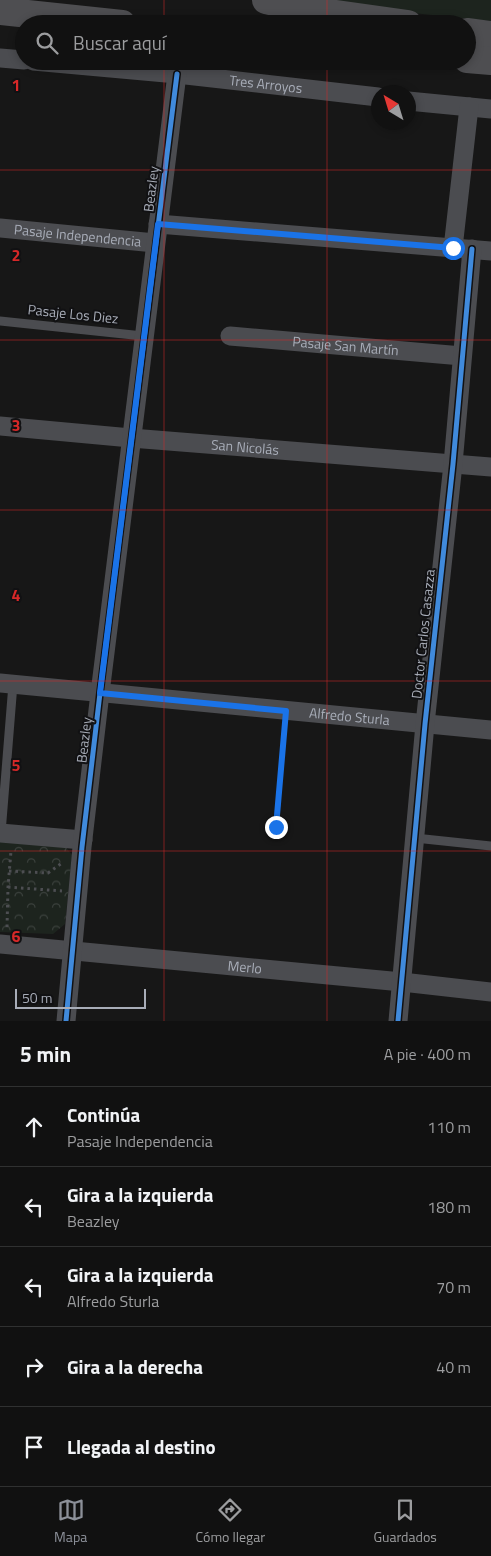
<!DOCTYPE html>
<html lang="es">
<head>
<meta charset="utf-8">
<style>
  body { margin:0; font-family:"Titillium Web",sans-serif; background:#1e1f1f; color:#f1f3f6 }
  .compass { position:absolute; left:371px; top:85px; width:45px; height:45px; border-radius:50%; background:#111; box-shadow:0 2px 8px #0003; rotate:322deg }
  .scale { position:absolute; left:15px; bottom:12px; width:131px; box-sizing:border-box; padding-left:5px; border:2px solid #a8adb8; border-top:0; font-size:14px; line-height:18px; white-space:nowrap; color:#a8adb8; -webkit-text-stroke:4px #111113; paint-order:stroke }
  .stop { position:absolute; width:15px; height:15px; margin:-11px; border:4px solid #1a73e8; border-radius:50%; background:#fff }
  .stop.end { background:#1a73e8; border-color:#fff; box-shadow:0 1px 5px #0008 }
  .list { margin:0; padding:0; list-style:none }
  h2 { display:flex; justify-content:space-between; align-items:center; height:65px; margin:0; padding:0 20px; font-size:21px }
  h2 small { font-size:16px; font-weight:400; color:#9c9d9f }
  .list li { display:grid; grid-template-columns:32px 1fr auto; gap:15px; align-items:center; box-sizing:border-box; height:80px; padding:0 20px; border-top:1px solid #303131 }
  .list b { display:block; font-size:19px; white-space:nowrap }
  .list p { margin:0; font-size:16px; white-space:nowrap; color:#9c9d9f }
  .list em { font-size:16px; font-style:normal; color:#9c9d9f }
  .icon { flex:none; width:28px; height:28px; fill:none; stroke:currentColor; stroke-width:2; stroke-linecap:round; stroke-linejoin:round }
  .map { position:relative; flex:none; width:491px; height:1021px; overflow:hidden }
  .search { position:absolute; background:#111; box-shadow:0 2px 8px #0003; left:15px; right:15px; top:15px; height:55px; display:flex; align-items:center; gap:12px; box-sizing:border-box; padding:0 18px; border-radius:28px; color:#9c9d9f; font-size:19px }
  .sheet { height:465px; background:#111 }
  nav { display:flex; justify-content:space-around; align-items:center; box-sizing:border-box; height:70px; border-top:1px solid #303131; background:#111; font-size:14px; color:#9c9d9f }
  nav a { display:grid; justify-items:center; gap:2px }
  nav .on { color:#8c9099 }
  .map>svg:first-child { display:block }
  .grass { fill:#1d241e }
  .park { fill:url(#park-crowns) }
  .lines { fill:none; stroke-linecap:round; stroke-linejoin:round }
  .path { stroke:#4d4e52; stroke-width:3; stroke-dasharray:2.5 4; stroke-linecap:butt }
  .service { stroke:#4b4c50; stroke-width:9 }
  .minor { stroke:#4b4c50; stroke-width:19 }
  .motorway { stroke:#4e4e51; stroke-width:28 }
  .cycleway-casing { stroke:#111113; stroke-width:8 }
  .cycleway { stroke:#408adc; stroke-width:5 }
  .route { stroke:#1a73e8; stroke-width:6 }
  .grid { fill:none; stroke:#d62828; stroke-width:1; stroke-opacity:0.55 }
  .labels { text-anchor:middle; stroke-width:4; stroke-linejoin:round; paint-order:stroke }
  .street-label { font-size:14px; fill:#a8adb8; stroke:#111113 }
  .grid-label { font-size:16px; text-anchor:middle; font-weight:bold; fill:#d62828; stroke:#111113; stroke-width:4; stroke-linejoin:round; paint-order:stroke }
</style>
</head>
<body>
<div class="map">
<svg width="491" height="1021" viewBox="0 0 491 1021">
  <defs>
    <pattern id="park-crowns" width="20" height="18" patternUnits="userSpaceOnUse" patternTransform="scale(1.25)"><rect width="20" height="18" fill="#1d241e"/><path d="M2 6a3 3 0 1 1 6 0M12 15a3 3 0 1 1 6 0" fill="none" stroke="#3b413d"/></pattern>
  </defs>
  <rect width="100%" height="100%" fill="#171717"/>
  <polygon class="grass" points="313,0 491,0 491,21 343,6"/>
  <polygon class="park" points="0,841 64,845 72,855 65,924 53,934 0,932"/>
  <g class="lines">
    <g class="path">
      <polyline points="277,827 285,726"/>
      <polyline points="9,871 48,873 62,863"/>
      <polyline points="8,887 62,891"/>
      <polyline points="7,927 8,887 11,851"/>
    </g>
    <g class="service">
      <polyline points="0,321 143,336"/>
      <polyline points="1,833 13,684"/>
      <polyline points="415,838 491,846"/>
    </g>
    <g class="minor">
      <polyline points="0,58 24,60"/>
      <path id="s1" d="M33 61 177 74 378 97"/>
      <polyline points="408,101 491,109"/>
      <polyline points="158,224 491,251"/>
      <path id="s2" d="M0 228 155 243"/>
      <polyline points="453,248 469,107"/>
      <path id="s3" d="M230 336 462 356"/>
      <path id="s4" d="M0 426 131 438 491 467"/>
      <path id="s5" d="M0 683 491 730"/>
      <polyline points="0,833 83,840"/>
      <path id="s6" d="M0 944 402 982 491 992"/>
      <polyline points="66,1021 82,847 100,693 177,74"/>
      <polyline points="398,1021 425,724 453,464 472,249"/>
    </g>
    <g class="motorway">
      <polyline points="266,0 314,11 408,24"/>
      <polyline points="0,11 122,24"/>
      <polyline points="467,32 491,35"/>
      <polyline points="467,59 491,61"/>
    </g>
    <defs>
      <g id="cycleway">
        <polyline points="66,1021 82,847 100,693 177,74"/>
        <polyline points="398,1021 425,724 453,464 472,249"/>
      </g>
    </defs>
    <use href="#cycleway" class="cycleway-casing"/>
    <use href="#cycleway" class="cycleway"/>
  </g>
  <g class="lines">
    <polyline class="route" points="276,827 286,711 100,693 158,224 453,248"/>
  </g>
  <path class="grid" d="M164 0V24M327 0V24M164 61V1021M327 61V1021M0 170H491M0 340H491M0 510H491M0 681H491M0 851H491"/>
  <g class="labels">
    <g class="street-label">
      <text dy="5" stroke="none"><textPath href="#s1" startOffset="234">Tres Arroyos</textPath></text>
      <text transform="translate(151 189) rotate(-83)" y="5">Beazley</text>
      <text dy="5" stroke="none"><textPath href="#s2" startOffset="78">Pasaje Independencia</textPath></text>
      <text transform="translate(73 314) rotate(6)" y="5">Pasaje Los Diez</text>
      <text dy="5" stroke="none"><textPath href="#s3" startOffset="116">Pasaje San Martín</textPath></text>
      <text dy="5" stroke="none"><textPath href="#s4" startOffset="246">San Nicolás</textPath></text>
      <text transform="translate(423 634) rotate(-84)" y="5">Doctor Carlos Casazza</text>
      <text dy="5" stroke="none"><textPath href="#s5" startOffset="351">Alfredo Sturla</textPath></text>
      <text transform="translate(84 740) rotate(-83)" y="5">Beazley</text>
      <text dy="5" stroke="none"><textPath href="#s6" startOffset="246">Merlo</textPath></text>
    </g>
  </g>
  <g class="grid-label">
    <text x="16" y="91">1</text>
    <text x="16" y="261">2</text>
    <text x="16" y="431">3</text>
    <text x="16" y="601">4</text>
    <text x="16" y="771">5</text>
    <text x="16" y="942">6</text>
  </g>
</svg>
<svg class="compass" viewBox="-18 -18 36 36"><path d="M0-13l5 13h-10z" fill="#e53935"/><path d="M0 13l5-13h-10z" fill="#9c9d9f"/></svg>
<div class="scale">50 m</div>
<div class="stop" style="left:453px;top:248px"></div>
<div class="stop end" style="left:276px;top:827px"></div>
<div class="search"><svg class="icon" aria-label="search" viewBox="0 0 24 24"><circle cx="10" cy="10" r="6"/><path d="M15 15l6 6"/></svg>Buscar aquí</div>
</div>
<section class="sheet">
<h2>5 min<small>A pie · 400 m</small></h2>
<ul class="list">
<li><svg class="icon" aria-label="ahead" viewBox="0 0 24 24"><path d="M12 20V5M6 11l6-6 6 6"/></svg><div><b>Continúa</b><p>Pasaje Independencia</p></div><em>110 m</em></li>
<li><svg class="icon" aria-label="left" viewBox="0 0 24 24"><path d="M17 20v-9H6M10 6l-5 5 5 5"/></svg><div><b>Gira a la izquierda</b><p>Beazley</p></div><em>180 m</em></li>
<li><svg class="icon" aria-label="left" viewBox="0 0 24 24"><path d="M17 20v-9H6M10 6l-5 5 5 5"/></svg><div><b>Gira a la izquierda</b><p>Alfredo Sturla</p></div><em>70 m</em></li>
<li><svg class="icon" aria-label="right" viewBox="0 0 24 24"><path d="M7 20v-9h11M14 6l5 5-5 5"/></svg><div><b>Gira a la derecha</b></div><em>40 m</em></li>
<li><svg class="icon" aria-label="arrive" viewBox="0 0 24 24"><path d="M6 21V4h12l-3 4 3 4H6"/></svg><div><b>Llegada al destino</b></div></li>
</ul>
</section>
<nav>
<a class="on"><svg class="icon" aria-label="map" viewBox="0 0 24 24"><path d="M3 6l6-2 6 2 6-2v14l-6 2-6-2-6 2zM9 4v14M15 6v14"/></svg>Mapa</a>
<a><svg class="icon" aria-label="directions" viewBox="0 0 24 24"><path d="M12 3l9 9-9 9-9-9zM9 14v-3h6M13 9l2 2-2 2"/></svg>Cómo llegar</a>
<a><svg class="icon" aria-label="saved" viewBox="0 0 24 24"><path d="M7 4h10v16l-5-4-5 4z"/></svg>Guardados</a>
</nav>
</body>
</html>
